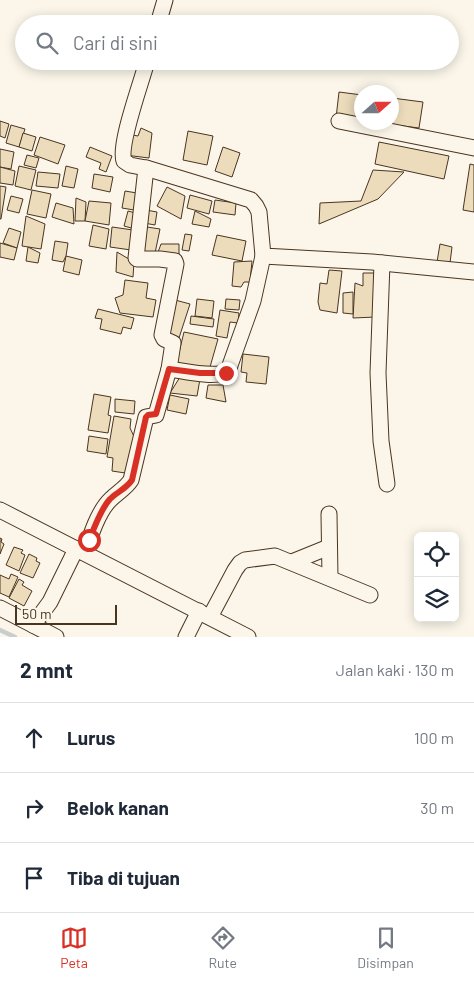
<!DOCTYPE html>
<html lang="id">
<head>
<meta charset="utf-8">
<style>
  body { margin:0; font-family:Barlow,sans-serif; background:#f6f6f7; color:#1f2937 }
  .controls { position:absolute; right:15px; bottom:15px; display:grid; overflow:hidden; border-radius:8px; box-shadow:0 2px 12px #0003 }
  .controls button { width:45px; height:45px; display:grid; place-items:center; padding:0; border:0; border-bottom:1px solid #e0e1e3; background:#fff; color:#1f2937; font:25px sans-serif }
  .compass { position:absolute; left:354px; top:85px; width:45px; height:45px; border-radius:50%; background:#fff; box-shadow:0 2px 12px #0003; rotate:69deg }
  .scale { position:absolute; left:15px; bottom:12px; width:102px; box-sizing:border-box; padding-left:5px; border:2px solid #4a3520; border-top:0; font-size:14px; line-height:18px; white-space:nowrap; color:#4a3520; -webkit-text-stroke:4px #fbf6e9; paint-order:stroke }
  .stop { position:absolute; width:15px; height:15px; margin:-11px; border:4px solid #d93025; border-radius:50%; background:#fff }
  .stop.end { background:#d93025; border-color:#fff; box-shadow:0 1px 5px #0008 }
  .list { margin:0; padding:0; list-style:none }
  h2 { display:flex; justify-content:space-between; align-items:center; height:65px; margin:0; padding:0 20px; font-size:21px }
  h2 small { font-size:16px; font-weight:400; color:#747a83 }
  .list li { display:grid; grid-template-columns:32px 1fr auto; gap:15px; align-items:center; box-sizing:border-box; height:70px; padding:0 20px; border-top:1px solid #e0e1e3 }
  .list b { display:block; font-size:19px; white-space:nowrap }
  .list em { font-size:16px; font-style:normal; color:#747a83 }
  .icon { flex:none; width:28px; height:28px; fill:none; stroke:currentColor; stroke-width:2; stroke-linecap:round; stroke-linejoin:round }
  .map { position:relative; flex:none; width:474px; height:637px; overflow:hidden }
  .search { position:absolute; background:#fff; box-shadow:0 2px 12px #0003; left:15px; right:15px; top:15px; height:55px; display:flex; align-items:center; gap:12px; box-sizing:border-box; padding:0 18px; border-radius:28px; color:#747a83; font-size:19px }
  .sheet { height:275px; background:#fff }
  nav { display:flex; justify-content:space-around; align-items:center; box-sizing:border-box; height:70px; border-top:1px solid #e0e1e3; background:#fff; font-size:14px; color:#747a83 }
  nav a { display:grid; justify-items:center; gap:2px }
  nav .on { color:#d93025 }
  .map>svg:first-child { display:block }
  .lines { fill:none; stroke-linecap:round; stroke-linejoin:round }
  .stream { stroke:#c9cecd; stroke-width:4.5 }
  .building { fill:#ecdcbc; stroke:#4a3520 }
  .minor-casing { stroke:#4a3520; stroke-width:17 }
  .minor { stroke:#fbf6e9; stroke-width:15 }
  .route { stroke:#d93025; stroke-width:6 }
</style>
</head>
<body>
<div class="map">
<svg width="474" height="637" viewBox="0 0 474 637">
  <rect width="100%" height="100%" fill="#fbf6e9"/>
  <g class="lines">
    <polyline class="stream" points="0,630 15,637"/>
  </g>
  <g class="building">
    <polygon points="339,92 362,95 362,121 336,118"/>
    <polygon points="392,98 423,102 419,128 372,122 392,122"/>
    <polygon points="0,121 9,124 5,138 0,136"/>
    <polygon points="11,125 25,129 19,147 6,143"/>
    <polygon points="141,128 152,133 149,158 125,155 127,134 138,136"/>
    <polygon points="188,131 213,136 207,165 183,160"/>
    <polygon points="23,133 36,137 32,151 19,147"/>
    <polygon points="40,137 65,145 58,164 34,155"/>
    <polygon points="379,142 449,156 444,179 375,164"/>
    <polygon points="90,147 112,156 106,172 99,169 101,163 86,157"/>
    <polygon points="223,147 240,153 232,177 215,171"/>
    <polygon points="0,149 14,152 11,169 0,167"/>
    <polygon points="27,155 39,158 36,168 24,165"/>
    <polygon points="470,164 474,165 474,212 463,210"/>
    <polygon points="19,166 36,170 31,190 15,186"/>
    <polygon points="66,166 78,169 74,188 62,186"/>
    <polygon points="0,167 15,171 13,185 0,183"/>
    <polygon points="373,170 404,172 378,199 319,224 320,203 361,201"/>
    <polygon points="38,172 60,174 58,188 36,186"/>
    <polygon points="94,174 113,177 110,192 92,188"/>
    <polygon points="0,186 6,187 1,219 0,219"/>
    <polygon points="167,187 185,196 181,219 157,206"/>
    <polygon points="32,190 51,194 46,218 27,214"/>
    <polygon points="125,191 137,193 134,210 122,208"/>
    <polygon points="190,195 212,201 209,214 187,208"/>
    <polygon points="11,196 23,199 19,213 7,210"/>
    <polygon points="76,198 86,202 85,221 75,221"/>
    <polygon points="215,200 236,203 235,215 213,212"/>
    <polygon points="89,201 111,203 109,225 85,221"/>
    <polygon points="56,203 73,208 74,224 52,217"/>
    <polygon points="146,210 157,212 155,225 144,223"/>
    <polygon points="128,211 139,214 135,229 124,226"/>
    <polygon points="195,211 211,219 209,227 192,224"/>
    <polygon points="26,216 45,224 41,249 22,246"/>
    <polygon points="93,225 109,229 106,249 89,246"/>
    <polygon points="112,227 133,230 131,250 110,247"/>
    <polygon points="147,227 160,229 154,258 141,255"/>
    <polygon points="9,228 21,232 17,248 3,243"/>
    <polygon points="185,234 192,235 189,251 182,250"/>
    <polygon points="217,235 246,241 242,261 212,255"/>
    <polygon points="55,241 68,243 66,256 63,262 52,260"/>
    <polygon points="0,243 17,248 14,260 0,257"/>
    <polygon points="161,244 179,244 179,255 157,255"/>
    <polygon points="440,244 452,247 450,263 437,262"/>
    <polygon points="28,247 40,253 38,263 26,261"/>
    <polygon points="117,252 134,262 133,277 116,272"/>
    <polygon points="66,256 82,260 79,275 63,271"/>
    <polygon points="252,261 250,282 244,282 241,287 232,286 234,262"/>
    <polygon points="329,270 342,271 337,313 320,310 318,302 320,283 327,284"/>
    <polygon points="363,273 377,273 376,317 353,318 355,283 363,286"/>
    <polygon points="125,280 148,283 146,298 156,300 153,317 120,313 115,298 123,295"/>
    <polygon points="353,292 353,314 343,313 343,293"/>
    <polygon points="197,299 214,301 212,318 195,316"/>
    <polygon points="226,299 240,300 239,310 225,309"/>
    <polygon points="175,300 190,304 178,341 163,336"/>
    <polygon points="98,309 134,318 131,329 123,327 121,334 100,329 102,319 95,318"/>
    <polygon points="220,310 239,313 238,323 230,322 227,338 216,336"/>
    <polygon points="191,316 214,319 213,327 190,324"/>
    <polygon points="184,332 218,339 210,367 176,365"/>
    <polygon points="243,354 269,357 266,384 246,382 247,373 241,372"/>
    <polygon points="180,377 200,379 197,396 170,393"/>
    <polygon points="208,385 223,385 226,402 206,398"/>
    <polygon points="94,394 111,397 108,415 111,416 108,433 88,430"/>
    <polygon points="170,395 189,399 186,414 167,410"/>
    <polygon points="115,399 135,401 134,414 115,412"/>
    <polygon points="114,416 131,419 130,428 137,443 132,474 112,471 113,458 107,457"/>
    <polygon points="89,436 108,439 106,454 87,451"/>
    <polygon points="0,538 2,539 1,542 4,544 0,554"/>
    <polygon points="14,547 23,550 21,553 25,555 19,571 6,565"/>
    <polygon points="29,554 37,558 36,561 40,563 33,578 20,573"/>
    <polygon points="11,574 18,577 9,597 0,593 0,575 9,579"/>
    <polygon points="19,579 24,582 22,585 32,591 24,606 9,598"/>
  </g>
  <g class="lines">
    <defs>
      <g id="minor">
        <polyline points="158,24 165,0"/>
        <path d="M147 61C142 81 118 145 124 161L130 165 146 168 251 200 256 206 259 212 263 256 372 262 474 272"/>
        <polyline points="339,121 474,148"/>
        <polyline points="382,263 378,373 381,441 387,484"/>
        <path d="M169 369C184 371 216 379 228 371L253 301 263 256"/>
        <polyline points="0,510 248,637"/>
        <polyline points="329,514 330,578"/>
        <path d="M85 553C90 537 98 511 111 499 118 492 126 488 131 480L146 417 156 415 169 369 173 343 164 339 162 335 176 264 175 261 160 259H137L136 258 146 168"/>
        <polyline points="292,562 329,547"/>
        <polyline points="0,608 33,625 50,602 76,549"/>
        <polyline points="210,617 235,570 240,563 245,560 275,556 370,595"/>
        <polyline points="33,625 56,637"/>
        <polyline points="186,637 199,611"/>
      </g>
    </defs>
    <use href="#minor" class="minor-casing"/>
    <use href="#minor" class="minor"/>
  </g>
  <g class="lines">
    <path class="route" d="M89 540C95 527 100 510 110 499 117 492 126 489 132 480L146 417 148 415 156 414 169 369 200 373H226"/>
  </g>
</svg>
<div class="controls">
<button><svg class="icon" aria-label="locate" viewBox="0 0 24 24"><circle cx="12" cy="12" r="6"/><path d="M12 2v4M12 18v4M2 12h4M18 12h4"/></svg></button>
<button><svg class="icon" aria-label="layers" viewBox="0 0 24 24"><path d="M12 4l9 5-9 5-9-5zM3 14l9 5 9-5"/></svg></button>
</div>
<svg class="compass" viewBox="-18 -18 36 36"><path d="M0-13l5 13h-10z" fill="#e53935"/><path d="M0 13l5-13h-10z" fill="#747a83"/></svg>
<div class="scale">50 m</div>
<div class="stop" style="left:89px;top:540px"></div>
<div class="stop end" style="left:226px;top:373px"></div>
<div class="search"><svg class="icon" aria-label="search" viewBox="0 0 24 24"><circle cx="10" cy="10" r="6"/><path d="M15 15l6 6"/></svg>Cari di sini</div>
</div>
<section class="sheet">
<h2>2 mnt<small>Jalan kaki · 130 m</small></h2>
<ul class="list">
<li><svg class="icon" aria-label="ahead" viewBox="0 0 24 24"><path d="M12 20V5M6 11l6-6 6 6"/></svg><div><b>Lurus</b></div><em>100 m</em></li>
<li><svg class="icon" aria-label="right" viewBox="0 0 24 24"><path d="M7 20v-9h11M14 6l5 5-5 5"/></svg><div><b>Belok kanan</b></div><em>30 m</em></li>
<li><svg class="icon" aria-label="arrive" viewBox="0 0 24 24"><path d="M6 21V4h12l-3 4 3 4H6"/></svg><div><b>Tiba di tujuan</b></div></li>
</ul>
</section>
<nav>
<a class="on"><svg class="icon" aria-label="map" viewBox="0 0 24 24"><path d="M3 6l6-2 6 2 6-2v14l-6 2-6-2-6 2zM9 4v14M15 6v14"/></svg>Peta</a>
<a><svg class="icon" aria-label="directions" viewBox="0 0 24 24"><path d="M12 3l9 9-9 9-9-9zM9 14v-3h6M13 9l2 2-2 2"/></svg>Rute</a>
<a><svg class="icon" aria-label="saved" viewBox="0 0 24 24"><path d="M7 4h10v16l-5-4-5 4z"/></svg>Disimpan</a>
</nav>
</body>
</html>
